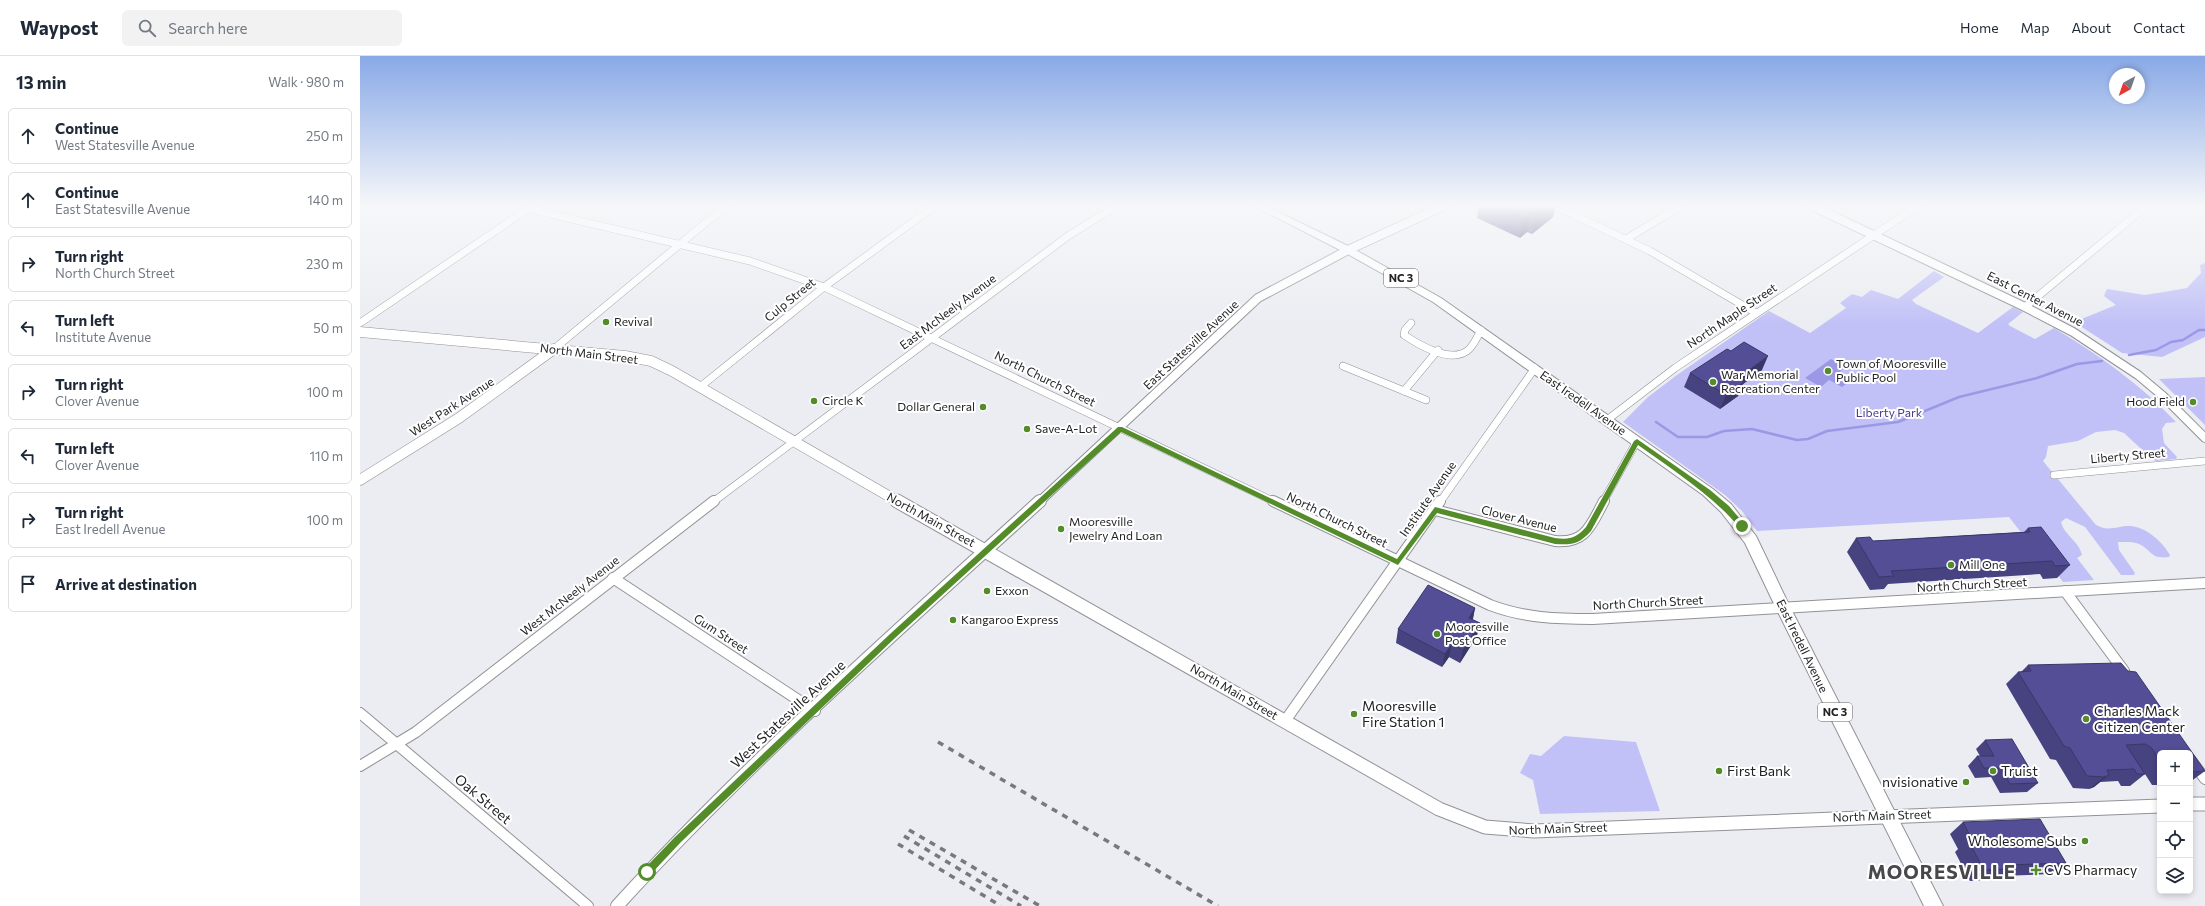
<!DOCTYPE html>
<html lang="en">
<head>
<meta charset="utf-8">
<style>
  body { margin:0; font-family:Commissioner,sans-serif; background:#f2f2f3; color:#1f2937 }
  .controls { position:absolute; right:12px; bottom:12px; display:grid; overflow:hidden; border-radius:6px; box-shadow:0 2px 6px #0003 }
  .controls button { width:36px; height:36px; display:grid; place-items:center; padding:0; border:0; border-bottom:1px solid #e0e1e3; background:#fff; color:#1f2937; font:20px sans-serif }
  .compass { position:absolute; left:1749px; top:12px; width:36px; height:36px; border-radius:50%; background:#fff; box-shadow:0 2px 6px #0003; rotate:220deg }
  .stop { position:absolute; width:12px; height:12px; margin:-9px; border:3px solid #538c28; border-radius:50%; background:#fff }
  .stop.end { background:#538c28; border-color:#fff; box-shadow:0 1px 4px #0008 }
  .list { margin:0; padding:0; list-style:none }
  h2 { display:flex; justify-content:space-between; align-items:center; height:52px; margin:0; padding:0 16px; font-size:17px }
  h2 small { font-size:13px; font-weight:400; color:#747a83 }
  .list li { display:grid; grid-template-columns:26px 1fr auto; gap:12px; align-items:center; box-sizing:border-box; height:56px; margin:0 8px 8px; padding:0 8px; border:1px solid #e0e1e3; border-radius:6px }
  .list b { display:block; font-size:15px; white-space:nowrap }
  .list p { margin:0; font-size:13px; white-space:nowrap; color:#747a83 }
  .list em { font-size:13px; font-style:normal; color:#747a83 }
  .icon { flex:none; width:22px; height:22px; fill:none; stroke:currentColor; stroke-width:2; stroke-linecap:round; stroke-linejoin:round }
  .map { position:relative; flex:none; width:1845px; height:850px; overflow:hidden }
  header { display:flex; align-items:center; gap:24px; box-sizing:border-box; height:56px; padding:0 20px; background:#fff; border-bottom:1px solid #e0e1e3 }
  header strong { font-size:19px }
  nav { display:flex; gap:22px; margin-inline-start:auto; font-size:14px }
  .search { width:280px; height:36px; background:#f2f2f3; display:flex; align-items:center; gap:10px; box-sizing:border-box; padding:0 14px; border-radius:6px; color:#747a83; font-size:15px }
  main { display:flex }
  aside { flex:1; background:#fff }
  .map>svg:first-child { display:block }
  .green { fill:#c1c1f7 }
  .water { fill:#9b99e6 }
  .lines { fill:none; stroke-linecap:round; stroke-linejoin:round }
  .stream { stroke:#9b99e6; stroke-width:2.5 }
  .minor-far1-casing { stroke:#919296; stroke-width:8 }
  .minor-casing { stroke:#919296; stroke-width:12 }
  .tertiary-far1-casing { stroke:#919296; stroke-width:10 }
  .tertiary-casing { stroke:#919296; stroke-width:14 }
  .secondary-far1-casing { stroke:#919296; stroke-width:11 }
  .secondary-casing { stroke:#919296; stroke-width:15 }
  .primary-casing { stroke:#919296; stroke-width:2 }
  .minor-far1 { stroke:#fff; stroke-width:7 }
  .minor { stroke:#fff; stroke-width:10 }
  .tertiary-far1 { stroke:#fff; stroke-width:8 }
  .tertiary { stroke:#fff; stroke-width:12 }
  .secondary-far1 { stroke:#fff; stroke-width:10 }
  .secondary { stroke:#fff; stroke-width:13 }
  .primary { fill:#fff; fill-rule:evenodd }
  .rail { stroke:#78797c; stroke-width:3.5; stroke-dasharray:6 6; stroke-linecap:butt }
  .wall { fill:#474380 }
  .shaded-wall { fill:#3a3768 }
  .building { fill:#534e95; stroke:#3a3768 }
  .route { fill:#538c28 }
  .poi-dot { fill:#538c28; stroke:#fff; stroke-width:1.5 }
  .labels { text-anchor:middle; stroke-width:4; stroke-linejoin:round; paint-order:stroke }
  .shield { fill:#fff; stroke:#656566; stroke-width:1 }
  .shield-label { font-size:11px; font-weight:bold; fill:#232325 }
  .street-label { font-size:12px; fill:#232325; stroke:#fff }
  .poi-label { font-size:12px; fill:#232325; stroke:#fff; text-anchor:start }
  .park-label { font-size:12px; fill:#443891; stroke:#fff }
  .near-poi-label { font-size:14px; fill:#232325; stroke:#fff; text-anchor:start }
  .near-street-label { font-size:14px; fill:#232325; stroke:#fff }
  .near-district-label { font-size:19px; font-weight:bold; letter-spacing:1px; fill:#48484c; stroke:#fff }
</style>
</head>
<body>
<header>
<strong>Waypost</strong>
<div class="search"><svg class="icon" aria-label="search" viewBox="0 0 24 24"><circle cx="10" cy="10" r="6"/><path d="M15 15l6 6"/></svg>Search here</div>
<nav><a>Home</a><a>Map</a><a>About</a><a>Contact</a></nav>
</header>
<main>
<aside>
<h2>13 min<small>Walk · 980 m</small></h2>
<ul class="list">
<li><svg class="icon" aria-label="ahead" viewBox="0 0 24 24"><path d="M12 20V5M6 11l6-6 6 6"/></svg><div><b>Continue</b><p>West Statesville Avenue</p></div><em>250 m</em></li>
<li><svg class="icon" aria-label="ahead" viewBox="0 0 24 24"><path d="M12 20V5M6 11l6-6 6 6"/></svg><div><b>Continue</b><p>East Statesville Avenue</p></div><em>140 m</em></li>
<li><svg class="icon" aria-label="right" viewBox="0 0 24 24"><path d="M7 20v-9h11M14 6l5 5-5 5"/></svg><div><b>Turn right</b><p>North Church Street</p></div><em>230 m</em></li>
<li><svg class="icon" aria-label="left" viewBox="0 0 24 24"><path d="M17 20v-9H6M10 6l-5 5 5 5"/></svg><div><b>Turn left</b><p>Institute Avenue</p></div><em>50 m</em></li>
<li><svg class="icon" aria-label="right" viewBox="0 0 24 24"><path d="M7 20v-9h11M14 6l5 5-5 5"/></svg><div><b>Turn right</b><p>Clover Avenue</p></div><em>100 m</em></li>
<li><svg class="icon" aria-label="left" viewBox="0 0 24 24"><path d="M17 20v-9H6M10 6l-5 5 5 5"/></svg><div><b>Turn left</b><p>Clover Avenue</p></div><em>110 m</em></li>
<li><svg class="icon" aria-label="right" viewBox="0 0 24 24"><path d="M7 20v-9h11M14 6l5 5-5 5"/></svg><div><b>Turn right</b><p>East Iredell Avenue</p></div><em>100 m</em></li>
<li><svg class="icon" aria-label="arrive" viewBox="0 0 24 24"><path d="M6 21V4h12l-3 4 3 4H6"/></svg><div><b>Arrive at destination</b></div></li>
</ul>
</aside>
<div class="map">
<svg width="1845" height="850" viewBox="0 0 1845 850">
  <rect width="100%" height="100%" fill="#ecedf2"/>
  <g class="green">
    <polygon points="1845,207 1845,281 1802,301 1762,297 1714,266 1756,249 1744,240 1747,233 1785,239 1810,235 1827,232 1841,217 1840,209"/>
    <path d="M1574 215 1584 221 1552 244 1556 248 1618 277 1653 251 1663 256 1648 268 1650 270 1675 283 1694 272C1739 299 1780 328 1816 366L1806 367 1802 373 1804 387 1817 401 1816 403 1796 405 1792 403 1764 377 1755 374 1736 376 1718 385 1688 390 1686 401 1683 405 1736 469C1749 476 1756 470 1770 470 1786 471 1802 485 1810 499L1809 501C1791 503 1794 497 1781 489 1775 485 1764 486 1758 486L1759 494 1775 517 1774 519H1761L1725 471 1706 462 1701 466C1704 479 1719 485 1722 499L1717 502 1734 524 1703 526 1668 479H1663L1649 461 1397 475 1382 455 1365 439 1263 366 1288 341 1317 319 1409 255 1450 277 1486 252 1480 247 1492 238 1502 241 1511 234 1538 243Z"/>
    <polygon points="1845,321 1845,369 1799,323"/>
    <polygon points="1204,680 1276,686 1300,755 1180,758 1173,724 1160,717 1170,698 1181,700"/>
  </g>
  <polygon class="water" points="1471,303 1486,311 1477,318 1490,325 1482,331 1469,324 1461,331 1445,322"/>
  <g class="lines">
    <g class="stream">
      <polyline points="1769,299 1796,294 1811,286 1823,284 1839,274 1845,274"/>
      <polyline points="1296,366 1318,381 1347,381 1364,375 1392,373 1437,384 1448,383 1467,375 1538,366 1599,341 1677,322 1717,308 1742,305"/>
    </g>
    <defs>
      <g id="minor-far1">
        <polyline points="1193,149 1290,195 1396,257"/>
        <polyline points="169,153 390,205 464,231 915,446"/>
        <polyline points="1266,183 1323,149"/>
        <polyline points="1665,251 1784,152"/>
        <polyline points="0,267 172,150"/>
        <path d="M1051 267 1045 274 1044 279C1059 289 1090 307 1107 295 1114 290 1117 281 1121 274"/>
        <polyline points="194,293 367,149"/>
        <polyline points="983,310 1066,344"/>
        <polyline points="340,331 464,231 576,149"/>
        <polyline points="1044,335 1078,294"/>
        <polyline points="1247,364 1315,312 1559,149"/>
        <polyline points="1694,419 1845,405"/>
        <polyline points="353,446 708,180 758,149"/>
        <polyline points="1080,446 1175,312"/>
        <polyline points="1243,446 1277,385"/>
      </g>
      <g id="minor">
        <path d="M913 445 1130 549C1164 562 1197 563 1233 563L1845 527"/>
        <path d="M1075 454 1195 485C1226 488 1231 469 1244 445"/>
        <polyline points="253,522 455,655"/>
        <polyline points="1705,535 1764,615"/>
        <polyline points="0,657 228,850"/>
        <polyline points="925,665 1080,445"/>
        <polyline points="1830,703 1845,723"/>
        <polyline points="0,710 56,676 354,445"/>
      </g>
      <g id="tertiary-far1">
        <polyline points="1450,149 1665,251 1713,276 1778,319 1803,340 1845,382"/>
        <polyline points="679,446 898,242 988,194 1086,149"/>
      </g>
      <path id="tertiary" d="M257 850C388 706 536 576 680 445"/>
      <g id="secondary-far1">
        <polyline points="0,276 265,300 291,305 312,315 539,446"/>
        <polyline points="0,424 99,362 194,293"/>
      </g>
      <g id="secondary">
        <polyline points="537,445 1079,753 1125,771 1174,775 1800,750"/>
        <polyline points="1830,748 1845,748"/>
      </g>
      <polygon id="primary" points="892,149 904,149 992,192 1081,242 1353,433 1371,448 1396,480 1430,551 1583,850 1564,850 1416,552 1385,487 1361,456 1343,439 1073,246 984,196"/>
    </defs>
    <use href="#minor-far1" class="minor-far1-casing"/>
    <use href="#minor" class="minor-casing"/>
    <use href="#tertiary-far1" class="tertiary-far1-casing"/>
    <use href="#tertiary" class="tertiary-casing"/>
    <use href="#secondary-far1" class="secondary-far1-casing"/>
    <use href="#secondary" class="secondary-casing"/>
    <use href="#primary" class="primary-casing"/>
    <use href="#minor-far1" class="minor-far1"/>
    <use href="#minor" class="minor"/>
    <use href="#tertiary-far1" class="tertiary-far1"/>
    <use href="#tertiary" class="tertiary"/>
    <use href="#secondary-far1" class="secondary-far1"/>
    <use href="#secondary" class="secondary"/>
    <use href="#primary" class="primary"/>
    <g class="rail">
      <polyline points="578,686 858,850"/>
      <polyline points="549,774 680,850"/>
      <polyline points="544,780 661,850"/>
      <polyline points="538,788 641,850"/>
    </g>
  </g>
  <g class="wall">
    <polygon points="1119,149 1196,149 1193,161 1172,178 1167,176 1160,182 1117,162"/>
    <polygon points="1402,314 1383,328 1378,340 1360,353 1324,331 1330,317"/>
    <polygon points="1668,472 1710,509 1697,522 1683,523 1680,518 1528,528 1524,533 1510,534 1487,496 1496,482 1513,485 1664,476"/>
    <polygon points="1115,552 1113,563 1117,580 1100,607 1089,601 1082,611 1036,587 1038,573"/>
    <polygon points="1668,609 1800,697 1800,729 1792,729 1785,718 1770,730 1761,730 1758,725 1740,726 1734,731 1729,733 1713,732 1696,704 1690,703 1646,628 1658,616 1661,616"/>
    <polygon points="1625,684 1678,727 1667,736 1640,737 1631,721 1615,722 1608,710 1617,700 1620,700 1616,693"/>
    <polygon points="1845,715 1830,726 1830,716"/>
    <polygon points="1603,766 1706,807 1691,818 1642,820 1636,824 1610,825 1595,796 1598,793 1590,778"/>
  </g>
  <g class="shaded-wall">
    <polygon points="1188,149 1196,149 1193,161 1172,178 1176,158"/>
    <polygon points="1171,156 1167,176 1160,182 1164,162"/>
    <polygon points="1408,300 1402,314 1383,328 1378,340 1360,353 1366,339 1378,322"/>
    <polygon points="1115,552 1112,566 1109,562"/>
    <polygon points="1120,567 1117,580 1100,607 1103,594"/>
    <polygon points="1092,588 1089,601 1082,611 1085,598"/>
    <polygon points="1749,719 1734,731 1729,733 1744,721"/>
  </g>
  <g class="building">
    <polygon points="1134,149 1188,149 1176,158 1171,156 1164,162"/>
    <polygon points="1384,286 1408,300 1378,322 1384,326 1366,339 1330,317 1367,293 1371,295"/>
    <polygon points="1681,471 1710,509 1695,510 1692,505 1531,515 1534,520 1519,521 1496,482 1510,481 1513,485 1670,476 1668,472"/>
    <polygon points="1068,529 1115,552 1109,562 1120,567 1103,594 1092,588 1085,598 1038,573"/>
    <polygon points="1761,607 1768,615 1776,616 1845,715 1830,716 1830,697 1800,697 1800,705 1791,691 1785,688 1766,689 1785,718 1777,718 1774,713 1747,714 1749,719 1744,721 1727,720 1710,692 1704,690 1658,616 1671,615 1668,609"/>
    <polygon points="1652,683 1678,727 1650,728 1641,712 1624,712 1617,700 1634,700 1625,684"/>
    <polygon points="1680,763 1706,807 1648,809 1651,813 1624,814 1608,784 1612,784 1603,766"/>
  </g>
  <linearGradient id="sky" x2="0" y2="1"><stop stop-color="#89a9e7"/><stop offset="0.56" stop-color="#f6f7f9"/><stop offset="1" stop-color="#f6f7f9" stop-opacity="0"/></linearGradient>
  <rect width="1845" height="268" fill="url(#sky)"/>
  <path class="route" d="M758 371H762L1037 503 1075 451 1195 482C1210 484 1216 482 1226 471L1274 385 1277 383 1350 434 1369 450 1386 470 1380 472C1351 438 1314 415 1278 389L1231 475C1219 488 1213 489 1195 488L1077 457 1038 509 761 376 535 582 321 786 290 819H284V813L315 781 530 578Z"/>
  <g class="poi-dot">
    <circle cx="246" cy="266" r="4"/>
    <circle cx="1468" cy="315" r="4"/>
    <circle cx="1353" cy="326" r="4"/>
    <circle cx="454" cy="345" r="4"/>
    <circle cx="1833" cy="346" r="4"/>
    <circle cx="623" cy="351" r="4"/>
    <circle cx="667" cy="373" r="4"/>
    <circle cx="701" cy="473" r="4"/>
    <circle cx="1591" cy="509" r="4"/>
    <circle cx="627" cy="535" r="4"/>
    <circle cx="593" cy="564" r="4"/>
    <circle cx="1077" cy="578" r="4"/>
    <circle cx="994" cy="658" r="4"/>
    <circle cx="1726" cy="663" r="4"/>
    <circle cx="1359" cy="715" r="4"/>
    <circle cx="1633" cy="715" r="4"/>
    <circle cx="1606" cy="726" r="4"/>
    <circle cx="1725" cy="785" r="4"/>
    <path d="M1674 808h4v4h4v4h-4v4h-4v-4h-4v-4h4z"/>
  </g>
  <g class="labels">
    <g class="shield">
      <rect x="1024" y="213" width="34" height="18" rx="3"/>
      <rect x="1458" y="647" width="34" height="18" rx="3"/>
    </g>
    <g class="shield-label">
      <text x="1041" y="226">NC 3</text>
      <text x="1475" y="660">NC 3</text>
    </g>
    <g class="street-label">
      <text transform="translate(1675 243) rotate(27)" y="4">East Center Avenue</text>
      <text transform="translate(430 244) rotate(-39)" y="4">Culp Street</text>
      <text transform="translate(588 256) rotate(-37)" y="4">East McNeely Avenue</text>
      <text transform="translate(1372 260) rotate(-34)" y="4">North Maple Street</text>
      <text transform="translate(831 289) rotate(-43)" y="4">East Statesville Avenue</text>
      <text transform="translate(229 298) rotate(7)" y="4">North Main Street</text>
      <text transform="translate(685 323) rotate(26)" y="4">North Church Street</text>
      <text transform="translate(1223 347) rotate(35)" y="4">East Iredell Avenue</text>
      <text transform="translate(92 351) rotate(-33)" y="4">West Park Avenue</text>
      <text transform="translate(1768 400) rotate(-5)" y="4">Liberty Street</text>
      <text transform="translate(1068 443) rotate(-55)" y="4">Institute Avenue</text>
      <text transform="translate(1159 463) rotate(14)" y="4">Clover Avenue</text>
      <text transform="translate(571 464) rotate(29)" y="4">North Main Street</text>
      <text transform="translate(977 464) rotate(26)" y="4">North Church Street</text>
      <text transform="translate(1612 529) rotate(-3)" y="4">North Church Street</text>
      <text transform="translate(210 540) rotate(-38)" y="4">West McNeely Avenue</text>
      <text transform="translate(1288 547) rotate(-3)" y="4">North Church Street</text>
      <text transform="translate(361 578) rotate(33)" y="4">Gum Street</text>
      <text transform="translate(1442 590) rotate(64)" y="4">East Iredell Avenue</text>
      <text transform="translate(874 636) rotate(30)" y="4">North Main Street</text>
      <text transform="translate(1522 760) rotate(-2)" y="4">North Main Street</text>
      <text transform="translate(1198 773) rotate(-2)" y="4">North Main Street</text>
    </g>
    <g class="poi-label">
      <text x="254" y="270">Revival</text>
      <text x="1476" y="312">Town of Mooresville<tspan x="1476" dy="14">Public Pool</tspan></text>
      <text x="1361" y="323">War Memorial<tspan x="1361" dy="14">Recreation Center</tspan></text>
      <text x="462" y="349">Circle K</text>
      <text x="1825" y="350" text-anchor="end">Hood Field</text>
      <text x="615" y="355" text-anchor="end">Dollar General</text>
      <text x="675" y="377">Save-A-Lot</text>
      <text x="709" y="470">Mooresville<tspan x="709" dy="14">Jewelry And Loan</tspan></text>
      <text x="1599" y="513">Mill One</text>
      <text x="635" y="539">Exxon</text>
      <text x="601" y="568">Kangaroo Express</text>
      <text x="1085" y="575">Mooresville<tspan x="1085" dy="14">Post Office</tspan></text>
    </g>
    <g class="park-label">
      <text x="1529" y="361">Liberty Park</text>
    </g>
    <g class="near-poi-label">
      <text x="1002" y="655">Mooresville<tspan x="1002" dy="16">Fire Station 1</tspan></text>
      <text x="1734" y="660">Charles Mack<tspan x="1734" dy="16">Citizen Center</tspan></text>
      <text x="1367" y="720">First Bank</text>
      <text x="1641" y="720">Truist</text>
      <text x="1598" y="731" text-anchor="end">nvisionative</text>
      <text x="1717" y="790" text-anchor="end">Wholesome Subs</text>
      <text x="1684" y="819">CVS Pharmacy</text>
    </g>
    <g class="near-street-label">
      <text transform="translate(428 658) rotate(-43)" y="5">West Statesville Avenue</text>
      <text transform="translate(123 743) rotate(40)" y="5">Oak Street</text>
    </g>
    <g class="near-district-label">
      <text x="1582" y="823">MOORESVILLE</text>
    </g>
  </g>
</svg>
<div class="controls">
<button>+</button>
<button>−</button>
<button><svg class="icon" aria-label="locate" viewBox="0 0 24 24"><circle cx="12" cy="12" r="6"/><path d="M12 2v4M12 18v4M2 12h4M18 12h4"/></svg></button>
<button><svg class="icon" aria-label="layers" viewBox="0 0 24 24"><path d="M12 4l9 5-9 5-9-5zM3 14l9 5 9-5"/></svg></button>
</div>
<svg class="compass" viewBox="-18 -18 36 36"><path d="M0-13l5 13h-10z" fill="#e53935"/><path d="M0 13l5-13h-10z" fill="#747a83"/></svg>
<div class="stop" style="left:287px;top:816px"></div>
<div class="stop end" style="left:1382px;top:470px"></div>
</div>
</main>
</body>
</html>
